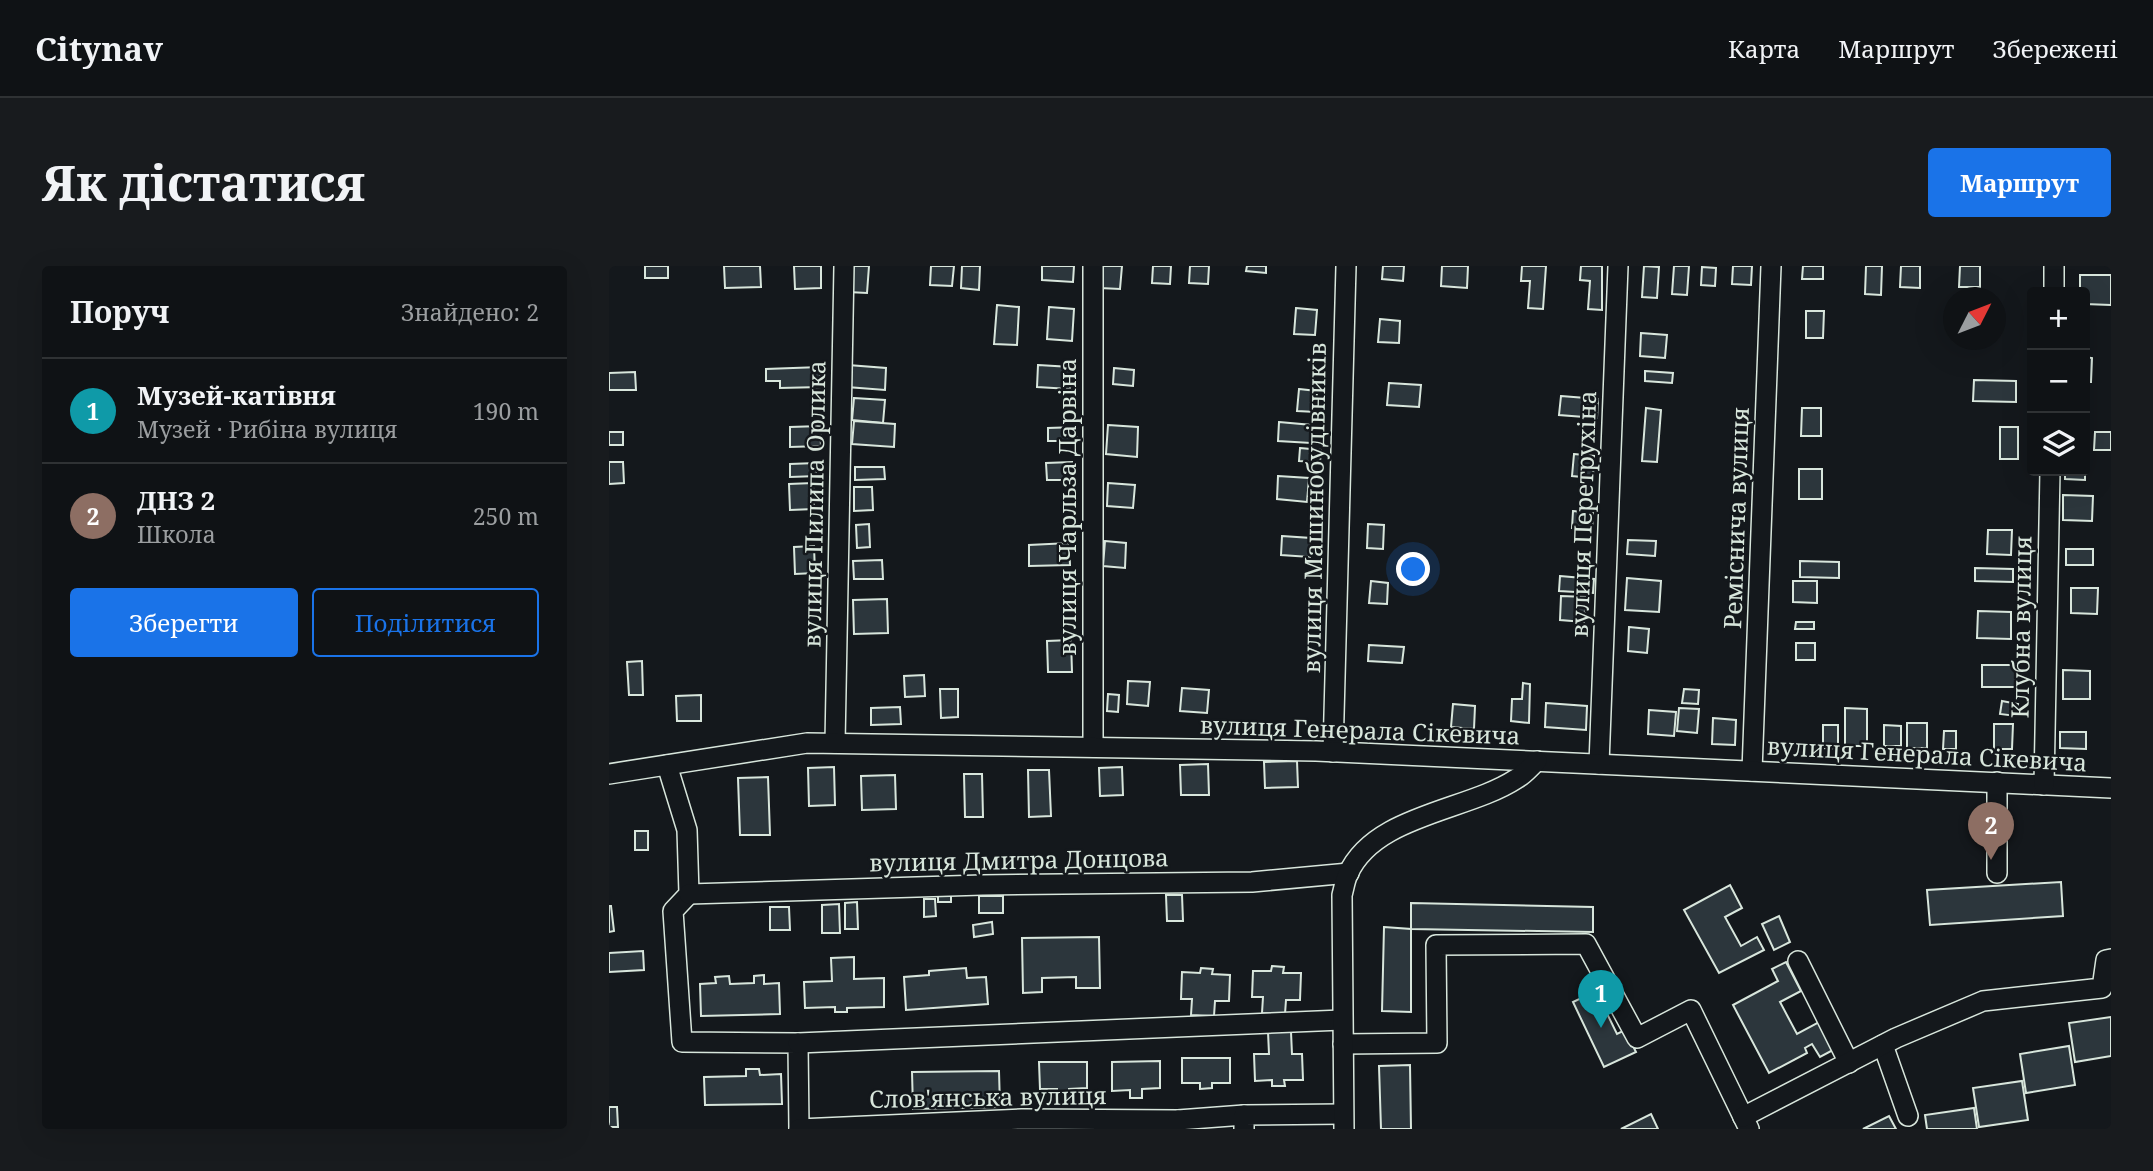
<!DOCTYPE html>
<html lang="uk">
<head>
<meta charset="utf-8">
<style>
  body { margin:0; font-family:"Noto Serif",serif; background:#181b1e; color:#f1f3f6 }
  .controls { position:absolute; right:21px; top:21px; display:grid; overflow:hidden; border-radius:7px; box-shadow:0 7px 28px #0002 }
  .controls button { width:63px; height:63px; display:grid; place-items:center; padding:0; border:0; border-bottom:2px solid #2f3234; background:#0f1215; color:#f1f3f6; font:35px sans-serif }
  .compass { position:absolute; left:1334px; top:21px; width:63px; height:63px; border-radius:50%; background:#0f1215; box-shadow:0 7px 28px #0002; rotate:48deg }
  .you { position:absolute; left:805px; top:304px; width:24px; height:24px; margin:-18px; border:5px solid #fff; border-radius:50%; background:#1a73e8; box-shadow:0 0 0 10px #1a73e833 }
  .badge { display:grid; place-items:center; width:46px; height:46px; border-radius:50%; background:#1a73e8; color:#fff; font-size:23px; font-weight:700 }
  .pin { position:absolute; translate:-50% -58px; filter:drop-shadow(0 2px 4px #0008) }
  .pin::after { content:''; position:absolute; top:37px; width:24px; height:21px; background:inherit; clip-path:polygon(0 0,100% 0,50% 100%) }
  .list { margin:0; padding:0; list-style:none }
  h2 { display:flex; justify-content:space-between; align-items:center; height:91px; margin:0; padding:0 28px; font-size:30px }
  h2 small { font-size:23px; font-weight:400; color:#9b9ea0 }
  .list li { display:grid; grid-template-columns:46px 1fr auto; gap:21px; align-items:center; box-sizing:border-box; height:105px; padding:0 28px; border-top:2px solid #2f3234 }
  .list b { display:block; font-size:26px; white-space:nowrap }
  .list p { margin:0; font-size:23px; white-space:nowrap; color:#9b9ea0 }
  .list em { font-size:23px; font-style:normal; color:#9b9ea0 }
  .actions { display:flex; gap:14px; padding:21px 28px }
  .actions a { flex:1; padding:16px 0; border:2px solid #1a73e8; border-radius:7px; text-align:center; font-size:24px; color:#1a73e8 }
  .actions .main { background:#1a73e8; color:#fff }
  .icon { flex:none; width:38px; height:38px; fill:none; stroke:currentColor; stroke-width:2; stroke-linecap:round; stroke-linejoin:round }
  .map { position:relative; flex:none; width:1502px; height:863px; overflow:hidden; border-radius:7px }
  header { display:flex; align-items:center; gap:42px; box-sizing:border-box; height:98px; padding:0 35px; background:#0f1215; border-bottom:2px solid #2f3234 }
  header strong { font-size:33px }
  nav { display:flex; gap:38px; margin-inline-start:auto; font-size:24px }
  .intro { display:flex; align-items:center; justify-content:space-between; box-sizing:border-box; height:168px; padding:0 42px }
  h1 { margin:0; font-size:49px }
  .button { padding:18px 32px; border-radius:7px; background:#1a73e8; color:#fff; font-size:24px; font-weight:700 }
  main { display:flex; gap:42px; padding:0 42px }
  aside { flex:1; background:#0f1215; border-radius:7px; box-shadow:0 7px 28px #0002 }
  .map>svg:first-child { display:block }
  .building { fill:#2c363c; stroke:#d8e6dc; stroke-width:2 }
  .lines { fill:none; stroke-linecap:round; stroke-linejoin:round }
  .minor-casing { stroke:#d8e6dc; stroke-width:22 }
  .minor { stroke:#14181c; stroke-width:19 }
  .labels { text-anchor:middle; stroke-width:5; stroke-linejoin:round; paint-order:stroke }
  .street-label { font-size:24px; fill:#d8e6dc; stroke:#14181c }
</style>
</head>
<body>
<header>
<strong>Citynav</strong>
<nav><a>Карта</a><a>Маршрут</a><a>Збережені</a></nav>
</header>
<div class="intro"><h1>Як дістатися</h1><a class="button">Маршрут</a></div>
<main>
<aside>
<h2>Поруч<small>Знайдено: 2</small></h2>
<ul class="list">
<li><span class="badge" style="background:#0f9aa8">1</span><div><b>Музей-катівня</b><p>Музей · Рибіна вулиця</p></div><em>190 m</em></li>
<li><span class="badge" style="background:#8d6e63">2</span><div><b>ДНЗ 2</b><p>Школа</p></div><em>250 m</em></li>
</ul>
<div class="actions"><a class="main">Зберегти</a><a>Поділитися</a></div>
</aside>
<div class="map">
<svg width="1502" height="863" viewBox="0 0 1502 863">
  <rect width="100%" height="100%" fill="#14181c"/>
  <g class="building">
    <rect x="36" y="0" width="23" height="12"/>
    <polygon points="115,0 151,0 152,21 116,22"/>
    <polygon points="185,0 212,0 212,22 186,23"/>
    <polygon points="240,0 260,0 258,27 239,26"/>
    <polygon points="322,0 345,0 343,20 321,19"/>
    <polygon points="353,0 371,0 370,24 352,22"/>
    <polygon points="433,0 465,0 464,16 433,14"/>
    <polygon points="493,0 513,0 511,23 491,22"/>
    <polygon points="544,0 562,0 561,18 543,17"/>
    <polygon points="581,0 600,0 599,18 580,17"/>
    <polygon points="638,0 657,0 657,7 637,5"/>
    <polygon points="774,0 795,0 794,15 773,13"/>
    <polygon points="833,0 859,0 858,22 832,20"/>
    <polygon points="913,0 937,0 934,43 919,42 921,15 912,15"/>
    <polygon points="972,0 993,0 993,44 979,43 981,15 971,14"/>
    <polygon points="1035,0 1050,1 1048,32 1033,31"/>
    <polygon points="1065,0 1080,0 1078,29 1063,28"/>
    <polygon points="1124,0 1143,0 1142,19 1123,18"/>
    <polygon points="1194,0 1214,0 1214,13 1193,13"/>
    <polygon points="1257,0 1273,0 1272,29 1256,28"/>
    <polygon points="1292,0 1311,0 1311,22 1291,21"/>
    <polygon points="1351,0 1371,0 1371,21 1350,21"/>
    <polygon points="1093,1 1107,2 1106,20 1092,19"/>
    <polygon points="1471,9 1502,9 1502,39 1476,38 1476,26 1471,26"/>
    <polygon points="388,39 410,41 408,79 385,78"/>
    <polygon points="440,41 465,43 463,75 438,73"/>
    <polygon points="687,42 708,44 706,69 685,68"/>
    <polygon points="1197,45 1215,45 1214,72 1197,72"/>
    <polygon points="771,53 791,55 790,77 769,76"/>
    <polygon points="1032,67 1058,69 1056,92 1031,90"/>
    <polygon points="1476,91 1483,92 1482,116 1476,116"/>
    <polygon points="239,99 277,102 276,124 238,121"/>
    <polygon points="429,99 462,101 461,123 428,121"/>
    <polygon points="211,101 212,121 171,122 171,115 157,115 157,103"/>
    <polygon points="505,102 525,104 524,120 504,118"/>
    <polygon points="1036,105 1064,107 1063,117 1036,115"/>
    <polygon points="26,106 27,124 0,124 0,107"/>
    <polygon points="1365,114 1407,115 1407,136 1364,135"/>
    <polygon points="780,117 812,119 810,141 778,139"/>
    <polygon points="690,123 708,125 707,146 688,145"/>
    <polygon points="952,130 989,133 988,152 950,149"/>
    <polygon points="245,132 276,134 274,157 243,154"/>
    <polygon points="1037,142 1052,144 1048,196 1033,195"/>
    <polygon points="1193,142 1212,142 1212,170 1192,170"/>
    <polygon points="245,155 286,158 285,181 243,178"/>
    <polygon points="670,156 703,159 702,177 669,175"/>
    <polygon points="499,159 529,161 528,191 497,188"/>
    <polygon points="211,160 212,180 181,181 181,161"/>
    <polygon points="468,161 468,175 439,175 439,162"/>
    <rect x="1391" y="161" width="18" height="32"/>
    <rect x="0" y="166" width="14" height="13"/>
    <polygon points="1486,166 1502,166 1502,184 1485,184"/>
    <polygon points="691,182 712,184 711,196 690,195"/>
    <polygon points="1476,185 1476,214 1456,213 1456,205 1476,205"/>
    <polygon points="965,188 985,190 984,212 963,210"/>
    <polygon points="0,196 14,196 15,217 0,218"/>
    <polygon points="463,196 463,214 438,214 437,197"/>
    <polygon points="207,197 208,210 181,211 181,198"/>
    <polygon points="246,201 275,201 276,213 246,214"/>
    <rect x="1190" y="203" width="23" height="30"/>
    <polygon points="669,210 700,212 698,236 668,233"/>
    <polygon points="204,217 205,243 181,244 180,218"/>
    <polygon points="499,217 526,219 524,242 498,240"/>
    <polygon points="245,221 263,221 264,244 245,245"/>
    <polygon points="1454,229 1484,230 1483,255 1454,254"/>
    <polygon points="964,245 984,247 983,264 963,262"/>
    <polygon points="260,258 261,281 248,282 247,259"/>
    <polygon points="759,258 775,259 774,283 758,282"/>
    <polygon points="1379,264 1403,264 1402,289 1378,288"/>
    <polygon points="673,270 702,272 701,291 672,289"/>
    <polygon points="1019,274 1047,275 1046,290 1018,288"/>
    <polygon points="496,275 517,277 516,302 494,300"/>
    <polygon points="460,277 461,299 420,300 420,279"/>
    <polygon points="205,280 206,307 186,308 185,281"/>
    <rect x="1457" y="283" width="27" height="16"/>
    <polygon points="273,294 274,313 245,313 244,295"/>
    <polygon points="1191,295 1230,296 1230,312 1191,311"/>
    <polygon points="1366,302 1404,303 1404,316 1366,315"/>
    <polygon points="951,310 985,313 984,327 950,325"/>
    <polygon points="1018,312 1052,315 1050,346 1016,344"/>
    <polygon points="762,315 779,317 778,338 760,337"/>
    <polygon points="1184,315 1208,315 1208,337 1184,336"/>
    <polygon points="1462,322 1489,322 1488,348 1462,347"/>
    <polygon points="952,330 977,331 975,356 951,354"/>
    <polygon points="278,333 279,367 245,368 244,334"/>
    <polygon points="1369,345 1402,346 1402,373 1368,372"/>
    <polygon points="1187,356 1205,356 1205,363 1186,363"/>
    <polygon points="1020,361 1040,363 1038,387 1019,385"/>
    <polygon points="462,374 463,406 439,406 438,375"/>
    <rect x="1187" y="377" width="19" height="17"/>
    <polygon points="760,379 795,381 793,397 759,395"/>
    <polygon points="33,395 34,429 20,429 18,396"/>
    <polygon points="1373,399 1407,399 1406,421 1373,421"/>
    <polygon points="1454,404 1481,405 1481,433 1454,433"/>
    <polygon points="315,409 316,430 296,431 295,410"/>
    <polygon points="519,415 541,416 539,440 518,438"/>
    <polygon points="914,417 921,418 920,457 902,455 903,433 913,433"/>
    <polygon points="573,422 600,424 598,447 571,445"/>
    <polygon points="331,423 349,423 349,451 332,452"/>
    <polygon points="1075,423 1090,424 1089,438 1073,437"/>
    <polygon points="499,428 510,429 509,446 498,445"/>
    <polygon points="92,429 92,455 68,455 67,430"/>
    <polygon points="1393,435 1409,438 1407,450 1391,448"/>
    <polygon points="937,437 978,440 977,464 936,461"/>
    <polygon points="844,438 866,440 865,463 842,461"/>
    <polygon points="291,441 292,458 262,459 262,442"/>
    <polygon points="1070,442 1090,443 1088,467 1068,465"/>
    <polygon points="1236,442 1258,443 1258,480 1236,480"/>
    <polygon points="1040,444 1067,446 1065,470 1039,468"/>
    <polygon points="1104,452 1127,454 1126,479 1103,478"/>
    <rect x="1298" y="457" width="20" height="25"/>
    <polygon points="1385,458 1404,458 1403,483 1385,483"/>
    <polygon points="1214,459 1229,459 1229,483 1214,482"/>
    <polygon points="1275,459 1292,460 1292,480 1275,480"/>
    <polygon points="1335,465 1347,465 1347,483 1334,483"/>
    <polygon points="1451,466 1477,466 1477,483 1451,482"/>
    <polygon points="688,495 689,521 656,522 655,496"/>
    <polygon points="599,498 600,529 572,529 571,499"/>
    <polygon points="225,501 226,539 200,540 199,502"/>
    <polygon points="513,501 514,529 491,530 490,502"/>
    <polygon points="419,504 440,504 442,550 420,551"/>
    <polygon points="355,508 373,508 374,551 356,551"/>
    <polygon points="286,509 287,543 253,544 252,510"/>
    <polygon points="159,511 161,569 131,569 129,512"/>
    <rect x="26" y="565" width="13" height="19"/>
    <polygon points="1452,616 1454,650 1321,659 1318,624"/>
    <polygon points="1121,619 1133,642 1116,651 1132,680 1148,671 1155,684 1110,707 1075,644"/>
    <polygon points="342,625 342,636 329,636 329,626"/>
    <polygon points="557,629 573,629 574,655 558,655"/>
    <rect x="370" y="630" width="24" height="17"/>
    <polygon points="315,633 326,633 327,650 315,651"/>
    <polygon points="248,636 249,663 236,663 236,637"/>
    <polygon points="802,637 984,641 984,666 802,663"/>
    <polygon points="230,638 231,667 213,667 213,639"/>
    <polygon points="0,640 2,640 5,665 0,666"/>
    <polygon points="161,641 180,641 181,664 161,664"/>
    <polygon points="1170,650 1181,676 1165,684 1153,658"/>
    <polygon points="383,656 384,668 365,671 364,659"/>
    <polygon points="775,661 802,663 802,746 773,745"/>
    <polygon points="490,671 491,722 467,722 467,711 433,712 433,726 414,727 413,672"/>
    <polygon points="34,685 35,704 0,706 0,687"/>
    <polygon points="245,691 245,713 275,712 275,741 238,742 238,746 226,746 226,741 196,742 195,716 223,715 222,692"/>
    <polygon points="1177,696 1192,725 1171,736 1188,768 1210,756 1224,784 1211,791 1203,778 1196,782 1198,787 1160,807 1124,739 1169,715 1163,703"/>
    <polygon points="663,700 675,701 674,707 692,707 691,734 677,734 676,748 653,747 654,731 643,731 644,705 662,705"/>
    <polygon points="357,702 358,712 377,711 379,738 297,744 295,711 320,709 320,705"/>
    <polygon points="592,702 604,703 603,708 621,709 620,735 606,735 605,750 582,749 583,733 572,733 573,706 591,707"/>
    <polygon points="155,709 155,718 170,717 171,748 92,750 91,718 107,717 106,711 120,710 121,718 145,717 145,710"/>
    <polygon points="987,725 1008,768 1016,764 1027,786 995,801 964,736"/>
    <polygon points="1502,751 1502,790 1466,796 1460,757"/>
    <polygon points="659,766 682,766 683,788 693,788 694,814 675,814 676,820 663,820 663,814 646,815 645,788 660,788"/>
    <polygon points="1460,780 1466,819 1417,827 1411,788"/>
    <polygon points="573,792 621,792 621,817 603,817 603,822 591,823 591,817 573,817"/>
    <polygon points="551,795 551,822 533,823 533,832 521,832 521,824 503,825 503,796"/>
    <polygon points="430,796 478,796 478,822 460,823 460,828 448,828 448,823 431,823"/>
    <polygon points="801,799 802,863 772,863 770,800"/>
    <polygon points="137,803 150,803 151,809 172,808 173,838 96,839 95,811 137,810"/>
    <polygon points="390,805 391,841 304,843 303,806"/>
    <polygon points="1413,815 1419,854 1370,861 1364,822"/>
    <polygon points="0,841 8,841 9,861 0,861"/>
    <polygon points="1365,842 1368,863 1318,863 1316,849"/>
    <polygon points="1042,848 1049,863 1012,863"/>
    <polygon points="1280,850 1287,863 1254,863"/>
  </g>
  <g class="lines">
    <defs>
      <g id="minor">
        <polyline points="484,0 484,481"/>
        <polyline points="1445,26 1445,0"/>
        <polyline points="226,477 235,0"/>
        <polyline points="724,486 737,0"/>
        <polyline points="990,498 1009,0"/>
        <polyline points="58,499 78,564 80,628 64,645 73,776 189,777 190,863"/>
        <polyline points="1143,505 1162,0"/>
        <polyline points="0,508 198,477 707,485 1502,522"/>
        <polyline points="1388,516 1388,607"/>
        <polyline points="1435,519 1441,205"/>
        <polyline points="80,628 373,619 643,616 740,607"/>
        <polyline points="1189,695 1240,797"/>
        <polyline points="189,777 733,754"/>
        <polyline points="734,778 828,777 827,679 977,678 1028,772 1082,744 1140,863"/>
        <polyline points="1274,779 1299,850"/>
        <polyline points="1134,851 1287,772 1374,735 1493,722 1497,694 1502,693"/>
        <polyline points="190,863 413,853 569,854"/>
        <polyline points="569,863 569,854 635,849"/>
        <polyline points="635,863 635,849 734,848"/>
        <path d="M735 863 733 629C735 622 736 614 739 608 765 549 858 545 907 513 915 509 921 501 928 495"/>
      </g>
    </defs>
    <use href="#minor" class="minor-casing"/>
    <use href="#minor" class="minor"/>
  </g>
  <g class="labels">
    <g class="street-label">
      <text transform="translate(206 238) rotate(-89)" y="8">вулиця Пилипа Орлика</text>
      <text transform="translate(459 241) rotate(-90)" y="8">вулиця Чарльза Дарвіна</text>
      <text transform="translate(706 242) rotate(-89)" y="8">вулиця Машинобудівників</text>
      <text transform="translate(975 248) rotate(-88)" y="8">вулиця Перетрухіна</text>
      <text transform="translate(1128 252) rotate(-88)" y="8">Реміснича вулиця</text>
      <text transform="translate(1413 361) rotate(-89)" y="8">Клубна вулиця</text>
      <text transform="translate(751 465) rotate(2)" y="8">вулиця Генерала Сікевича</text>
      <text transform="translate(1318 489) rotate(3)" y="8">вулиця Генерала Сікевича</text>
      <text transform="translate(410 595) rotate(-1)" y="8">вулиця Дмитра Донцова</text>
      <text transform="translate(379 832) rotate(-1)" y="8">Слов'янська вулиця</text>
    </g>
  </g>
</svg>
<div class="controls">
<button>+</button>
<button>−</button>
<button><svg class="icon" aria-label="layers" viewBox="0 0 24 24"><path d="M12 4l9 5-9 5-9-5zM3 14l9 5 9-5"/></svg></button>
</div>
<svg class="compass" viewBox="-18 -18 36 36"><path d="M0-13l5 13h-10z" fill="#e53935"/><path d="M0 13l5-13h-10z" fill="#9b9ea0"/></svg>
<div class="you"></div>
<div class="pin badge" style="left:992px;top:762px;background:#0f9aa8">1</div>
<div class="pin badge" style="left:1382px;top:594px;background:#8d6e63">2</div>
</div>
</main>
</body>
</html>
